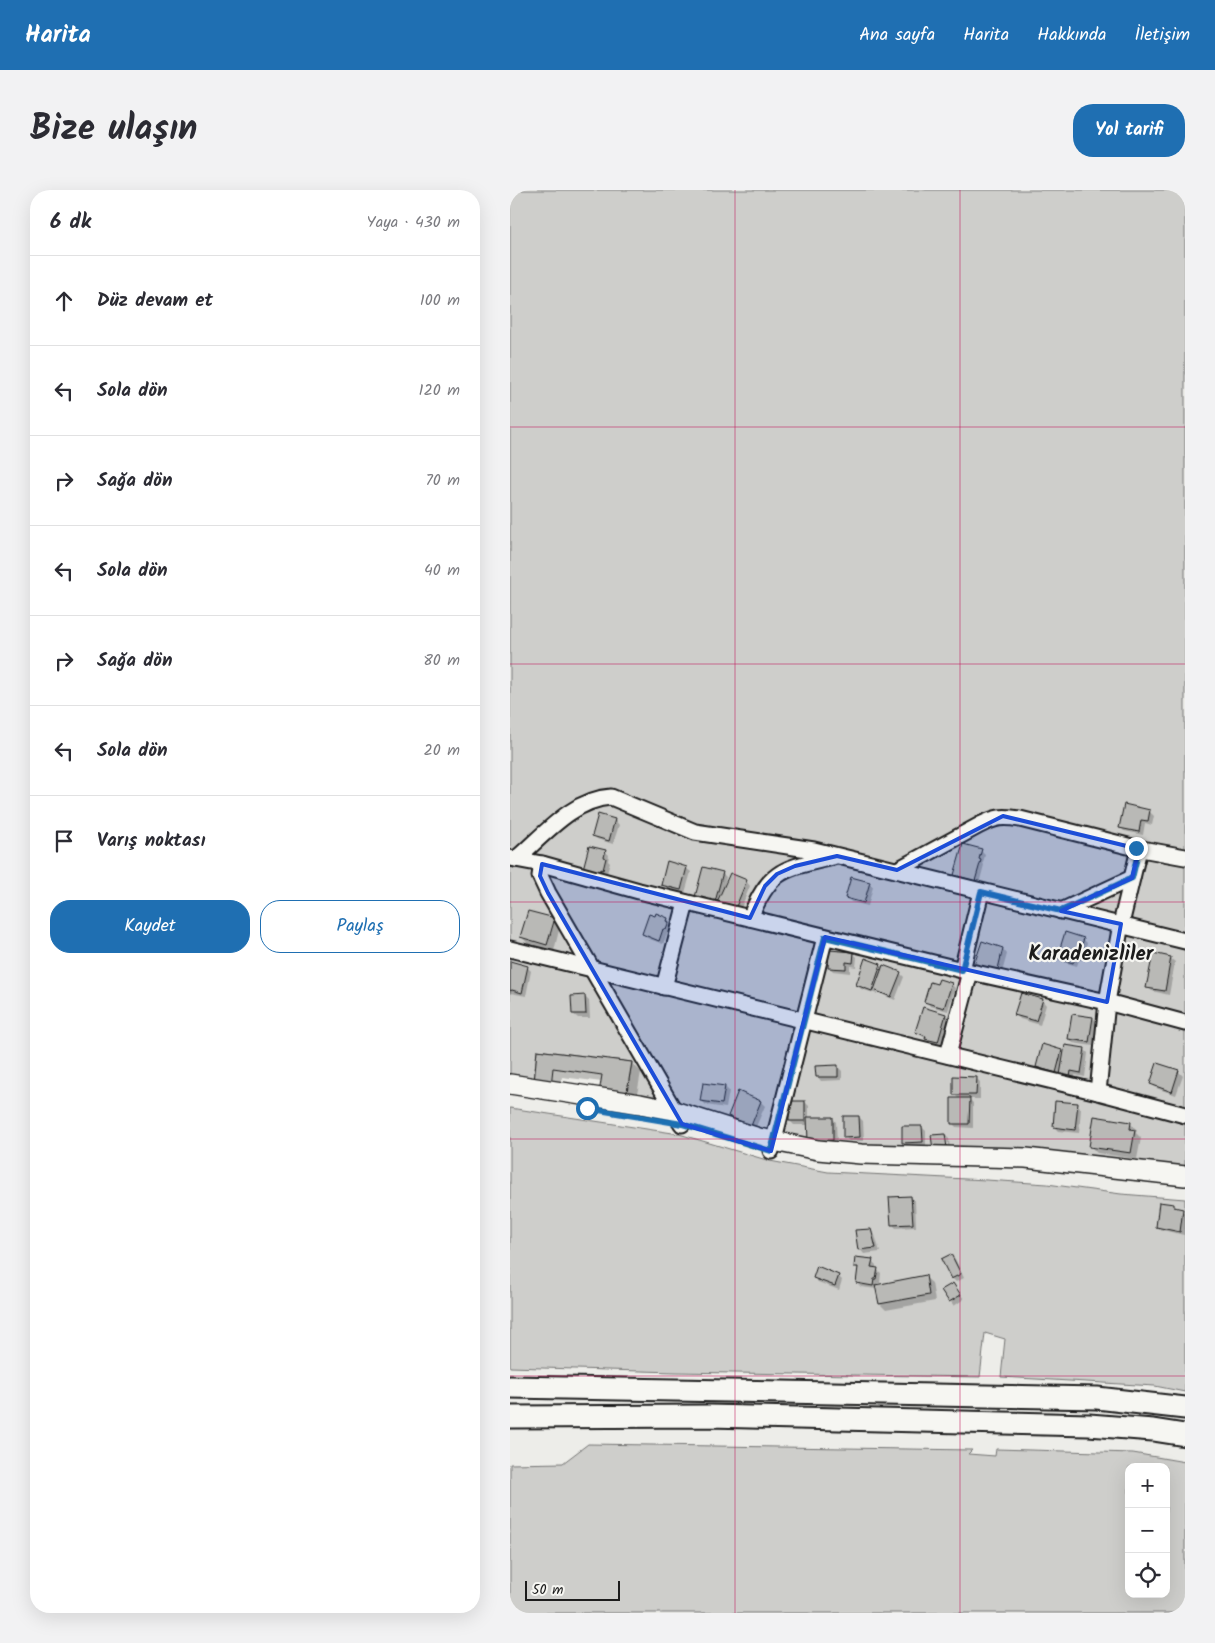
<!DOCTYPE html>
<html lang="tr">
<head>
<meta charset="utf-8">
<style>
  body { margin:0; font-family:Kalam,sans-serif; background:#f2f2f3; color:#2b2b33 }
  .controls { position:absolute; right:15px; bottom:15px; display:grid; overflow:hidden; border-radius:10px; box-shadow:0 5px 20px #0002 }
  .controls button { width:45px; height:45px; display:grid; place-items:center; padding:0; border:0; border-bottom:1px solid #e1e1e2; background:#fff; color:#2b2b33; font:25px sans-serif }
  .scale { position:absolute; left:15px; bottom:12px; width:95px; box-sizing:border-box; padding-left:5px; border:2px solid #1c1c1c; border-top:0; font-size:14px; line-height:18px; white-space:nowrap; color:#1c1c1c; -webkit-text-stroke:4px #f6f6f2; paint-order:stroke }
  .stop { position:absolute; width:15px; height:15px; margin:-11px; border:4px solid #1f6fb2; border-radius:50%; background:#fff }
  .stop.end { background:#1f6fb2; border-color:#fff; box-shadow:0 1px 5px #0008 }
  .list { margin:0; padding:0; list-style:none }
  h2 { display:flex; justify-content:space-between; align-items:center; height:65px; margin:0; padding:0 20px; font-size:21px }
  h2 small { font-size:16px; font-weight:400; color:#7c7c81 }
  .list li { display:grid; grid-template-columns:32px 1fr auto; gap:15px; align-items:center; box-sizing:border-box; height:90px; padding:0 20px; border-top:1px solid #e1e1e2 }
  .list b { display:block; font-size:19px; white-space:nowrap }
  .list em { font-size:16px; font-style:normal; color:#7c7c81 }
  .actions { display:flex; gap:10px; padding:15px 20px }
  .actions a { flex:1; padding:11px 0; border:1px solid #1f6fb2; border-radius:20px; text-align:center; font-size:18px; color:#1f6fb2 }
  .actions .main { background:#1f6fb2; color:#fff }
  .icon { flex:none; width:28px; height:28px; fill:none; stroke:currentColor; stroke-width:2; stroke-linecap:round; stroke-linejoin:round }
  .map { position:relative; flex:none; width:675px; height:1423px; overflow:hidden; border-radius:20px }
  header { display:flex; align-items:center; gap:30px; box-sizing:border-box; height:70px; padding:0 25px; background:#1f6fb2; color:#fff }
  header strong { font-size:24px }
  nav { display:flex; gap:28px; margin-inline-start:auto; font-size:18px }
  .intro { display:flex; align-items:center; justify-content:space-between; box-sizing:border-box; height:120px; padding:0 30px }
  h1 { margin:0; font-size:35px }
  .button { padding:12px 22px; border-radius:20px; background:#1f6fb2; color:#fff; font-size:18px; font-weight:700 }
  main { display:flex; gap:30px; padding:0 30px }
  aside { flex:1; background:#fff; border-radius:20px; box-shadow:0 5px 20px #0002 }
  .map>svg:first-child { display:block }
  .green { fill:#cececb; stroke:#757574; fill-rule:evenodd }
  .shadow { fill:#0003 }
  .building { fill:#b9b9b6; stroke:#1c1c1c }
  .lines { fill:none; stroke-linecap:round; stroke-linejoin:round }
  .minor-casing { stroke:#1c1c1c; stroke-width:19 }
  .major-casing { stroke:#1c1c1c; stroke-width:22 }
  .highway-casing { stroke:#1c1c1c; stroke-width:25 }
  .minor { stroke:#f6f6f2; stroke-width:15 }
  .major { stroke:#f6f6f2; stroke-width:19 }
  .highway { stroke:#f6f6f2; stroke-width:21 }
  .route { stroke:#1f6fb2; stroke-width:6 }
  .marked { fill:#1d4ed8; fill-opacity:0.2; stroke:#1d4ed8; stroke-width:4; stroke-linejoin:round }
  .grid { fill:none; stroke:#c2185b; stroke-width:1; stroke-opacity:0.55 }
  .labels { text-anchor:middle; stroke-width:4.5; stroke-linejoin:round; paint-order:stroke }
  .district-label { font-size:21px; font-weight:bold; fill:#1c1c1c; stroke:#f6f6f2 }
</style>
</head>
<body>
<header>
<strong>Harita</strong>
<nav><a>Ana sayfa</a><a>Harita</a><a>Hakkında</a><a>İletişim</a></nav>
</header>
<div class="intro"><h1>Bize ulaşın</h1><a class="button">Yol tarifi</a></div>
<main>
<aside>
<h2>6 dk<small>Yaya · 430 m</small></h2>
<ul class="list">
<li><svg class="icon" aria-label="ahead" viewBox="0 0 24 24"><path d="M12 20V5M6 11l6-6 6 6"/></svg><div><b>Düz devam et</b></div><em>100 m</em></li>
<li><svg class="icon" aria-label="left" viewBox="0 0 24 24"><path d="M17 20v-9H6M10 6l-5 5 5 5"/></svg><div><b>Sola dön</b></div><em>120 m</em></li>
<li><svg class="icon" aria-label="right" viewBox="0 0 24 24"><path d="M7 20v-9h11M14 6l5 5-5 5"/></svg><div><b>Sağa dön</b></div><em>70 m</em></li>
<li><svg class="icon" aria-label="left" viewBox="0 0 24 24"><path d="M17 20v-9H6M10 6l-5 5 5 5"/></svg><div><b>Sola dön</b></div><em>40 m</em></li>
<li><svg class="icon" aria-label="right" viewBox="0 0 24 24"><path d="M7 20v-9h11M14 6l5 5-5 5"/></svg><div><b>Sağa dön</b></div><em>80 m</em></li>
<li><svg class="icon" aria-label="left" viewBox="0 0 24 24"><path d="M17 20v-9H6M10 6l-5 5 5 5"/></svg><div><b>Sola dön</b></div><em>20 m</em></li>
<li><svg class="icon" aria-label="arrive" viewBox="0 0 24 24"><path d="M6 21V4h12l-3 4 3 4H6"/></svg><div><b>Varış noktası</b></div></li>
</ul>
<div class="actions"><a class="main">Kaydet</a><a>Paylaş</a></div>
</aside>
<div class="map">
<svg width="675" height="1423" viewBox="0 0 675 1423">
  <rect width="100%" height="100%" fill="#edede9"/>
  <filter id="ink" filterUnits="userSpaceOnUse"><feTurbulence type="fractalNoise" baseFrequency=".02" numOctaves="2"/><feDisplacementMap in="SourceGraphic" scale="10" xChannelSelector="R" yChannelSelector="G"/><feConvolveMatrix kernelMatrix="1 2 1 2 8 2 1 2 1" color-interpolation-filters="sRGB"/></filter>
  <g filter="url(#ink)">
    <g class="green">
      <polygon points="0,0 675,0 675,977 334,954 276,948 116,907 122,872 27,860 24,893 0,889"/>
      <polygon points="0,918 169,944 260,971 318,982 476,990 537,994 611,1004 675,1009 675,1202 645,1196 491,1187 495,1149 475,1143 470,1187 164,1182 0,1177"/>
      <path d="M78 1254 462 1260 458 1264 485 1266 486 1259 623 1263 675 1272V1423H0V1274L53 1273ZM619 1277H656V1404H619Z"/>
    </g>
    <g class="shadow">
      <polygon points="639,621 644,626 642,635 635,633 633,645 614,641 610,637"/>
      <polygon points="89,626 105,630 109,635 103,654 87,649 83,645"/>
      <polygon points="95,661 99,665 98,671 100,673 97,683 95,683 94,687 78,683"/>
      <polygon points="471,661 475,665 473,673 474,675 469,694 449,688 445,684"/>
      <polygon points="176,678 181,682 175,703 157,698 152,694"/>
      <polygon points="212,683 216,687 214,695 236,691 240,696 229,723 210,712 209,716 190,711"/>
      <polygon points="359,693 363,697 358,716 341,712 337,707"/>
      <polygon points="44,729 50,736 44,761 18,754 12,747"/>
      <polygon points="158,729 162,733 161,736 162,737 160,743 158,742 153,754 137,748 133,744"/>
      <polygon points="573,749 577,753 572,770 569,770 567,776 553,772 549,768"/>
      <polygon points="473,753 493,759 497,764 491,786 470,779"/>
      <polygon points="343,763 347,767 346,777 340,776 340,783 323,781 319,777"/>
      <polygon points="660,768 665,772 659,805 642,801 638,797"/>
      <polygon points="356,770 390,783 394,787 385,810 367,802 367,804 351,799 347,795"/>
      <polygon points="0,772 17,777 21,781 16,806 0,803"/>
      <polygon points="441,794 445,798 438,821 420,816 416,811 428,795"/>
      <polygon points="75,807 79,811 80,828 68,828 63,824"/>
      <polygon points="532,810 536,815 530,835 510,829 506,825"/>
      <polygon points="436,825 440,829 432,856 420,852 407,842"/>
      <polygon points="583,828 587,832 583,856 563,853 559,848"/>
      <polygon points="574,859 578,863 575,887 565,885 564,890 556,889 550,884 550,886 531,881 527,877 551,861 555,864"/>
      <polygon points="28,861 122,873 131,882 125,916 92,892 52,887 49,904 34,901"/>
      <polygon points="328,877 332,881 332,890 311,891 307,886"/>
      <polygon points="668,881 673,886 666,905 646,898 642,894"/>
      <polygon points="466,888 470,892 470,909 459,909 463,913 463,938 446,937 442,933 449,909 444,904"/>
      <polygon points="215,897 219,901 216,918 196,915 192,911"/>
      <polygon points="251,912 255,916 245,939 224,930 219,926"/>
      <polygon points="295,912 299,916 299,929 322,928 326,932 327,954 303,955 298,935 284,935 280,931"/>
      <polygon points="567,915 571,919 569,943 548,941 544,937"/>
      <polygon points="349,927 353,931 354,951 339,951 335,947"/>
      <polygon points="620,933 627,940 626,943 631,948 627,969 587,963 580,956"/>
      <polygon points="412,937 416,941 416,956 398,956 394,952"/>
      <polygon points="435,945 439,949 440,962 439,962 437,948 435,948"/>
      <polygon points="401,1007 405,1011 406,1037 386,1038 382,1034"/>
      <polygon points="664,1015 675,1023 674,1045 652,1040 647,1036"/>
      <polygon points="361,1040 365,1045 370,1062 354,1064 350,1059"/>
      <polygon points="441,1065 445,1069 454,1088 446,1092 442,1088"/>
      <polygon points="362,1071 366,1075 366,1079 371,1083 370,1093 368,1093 367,1096 415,1087 422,1093 425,1111 376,1120 370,1114 367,1099 351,1097 347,1093 349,1080 345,1076"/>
      <polygon points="328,1086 332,1090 329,1100 308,1092 304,1088"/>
      <polygon points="443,1094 454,1109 444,1116 433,1101"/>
    </g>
    <g class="building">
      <polygon points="614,614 640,620 638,631 631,630 629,642 609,638"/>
      <polygon points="88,624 105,629 99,651 82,646"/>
      <polygon points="453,654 472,659 469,669 471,670 465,691 444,685"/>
      <polygon points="79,656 96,660 94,667 96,668 93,680 91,679 90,684 73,679"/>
      <polygon points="157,671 177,677 171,700 151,695"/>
      <polygon points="193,677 213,682 205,712 185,707"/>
      <polygon points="220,683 237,690 225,719 207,712"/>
      <polygon points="341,687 360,692 354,713 335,708"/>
      <polygon points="18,721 45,728 37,755 10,747"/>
      <polygon points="146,723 158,728 157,731 159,732 156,740 153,739 149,751 132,744 139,724 145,726"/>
      <polygon points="555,742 574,748 568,767 565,766 563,773 547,768"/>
      <polygon points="472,751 493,758 487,783 464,775"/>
      <polygon points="319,760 344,762 343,773 336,772 336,779 318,778"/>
      <polygon points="643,763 661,767 655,801 636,798"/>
      <polygon points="355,768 371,774 362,801 346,795"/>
      <polygon points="0,771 18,776 12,803 2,800 0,801"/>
      <polygon points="373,775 391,782 381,807 364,800"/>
      <polygon points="429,789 442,793 434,818 414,812 420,792 427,794"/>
      <polygon points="511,803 533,809 526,831 504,825"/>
      <polygon points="75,805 76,824 62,824 61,806"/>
      <polygon points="413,817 436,824 428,852 415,849 416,846 405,842"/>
      <polygon points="562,824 583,827 579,852 558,849"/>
      <polygon points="532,854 552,860 546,883 526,877"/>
      <polygon points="555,855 575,858 571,883 561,881 560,887 550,885"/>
      <polygon points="27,860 122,872 116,907 89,903 92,885 43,878 41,896 24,893"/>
      <polygon points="647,873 669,880 662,902 640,894"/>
      <polygon points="328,875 328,887 306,887 305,876"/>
      <polygon points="443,886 467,887 466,905 443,905"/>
      <polygon points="193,893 215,896 212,914 190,911"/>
      <polygon points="228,901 251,911 241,936 218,926"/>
      <polygon points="441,908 460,908 459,934 441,934"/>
      <rect x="279" y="911" width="16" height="20"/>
      <polygon points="545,911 568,913 565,940 543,937"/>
      <polygon points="333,926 349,926 350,947 333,948"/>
      <polygon points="584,926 621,932 620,939 625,940 621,963 579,957"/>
      <polygon points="297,927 323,927 323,950 298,951"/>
      <polygon points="392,936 412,936 413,952 392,953"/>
      <polygon points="435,944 437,958 423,960 421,945"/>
      <polygon points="401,1006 403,1034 381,1035 379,1007"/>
      <polygon points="649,1012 664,1014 664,1017 673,1019 670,1042 646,1037"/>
      <polygon points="361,1039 366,1058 348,1060 345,1040"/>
      <polygon points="441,1064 451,1084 441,1089 431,1069"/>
      <polygon points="345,1067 363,1069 361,1077 368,1078 366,1089 364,1089 363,1096 346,1093 348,1077 344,1077"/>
      <polygon points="307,1076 329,1085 325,1096 303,1088"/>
      <polygon points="416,1085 419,1105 369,1114 365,1095"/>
      <polygon points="443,1093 451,1105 439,1112 431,1100"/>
    </g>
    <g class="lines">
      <defs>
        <g id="minor">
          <polyline points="0,668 32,674 129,701 452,780 597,812 675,833"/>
          <path d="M6 669C33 646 63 609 101 607L185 642 304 660 675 751"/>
          <polyline points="32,674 30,686 38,703 172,934"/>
          <path d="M387 680 470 635C486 627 492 626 510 629L626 658 675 667"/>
          <polyline points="551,721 622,688"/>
          <path d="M240 728C260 678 274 679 323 667"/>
          <polyline points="0,759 588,902 675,925"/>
          <polyline points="452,780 471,702"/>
          <polyline points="154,797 176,713"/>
          <polyline points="438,865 460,782"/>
          <polyline points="588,902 597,812 611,734 629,659"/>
          <polyline points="261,961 315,747"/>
        </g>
        <polyline id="major" points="0,894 130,914 164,921 249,948 308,960 351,964 516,968 675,986"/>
        <g id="highway">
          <polyline points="0,1197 587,1208 675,1218"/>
          <polyline points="0,1227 200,1226 579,1235 643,1240 675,1245"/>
        </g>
      </defs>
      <use href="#minor" class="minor-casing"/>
      <use href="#major" class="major-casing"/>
      <use href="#highway" class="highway-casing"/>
      <use href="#minor" class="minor"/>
      <use href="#major" class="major"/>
      <use href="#highway" class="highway"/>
    </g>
  </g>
  <g class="lines" filter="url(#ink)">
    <polyline class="route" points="77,918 172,934 261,961 315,747 452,780 471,702 551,721 622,688 629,659 626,658"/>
  </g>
  <path class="marked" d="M493 626 629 659 622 688 551 721 611 734 597 812 315 747 261 961 172 934 38 703 30 686 32 674 240 728 255 696 267 684 285 676 327 666 387 680Z"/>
  <path class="grid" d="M225 0V1423M450 0V1423M0 237H675M0 474H675M0 712H675M0 949H675M0 1186H675"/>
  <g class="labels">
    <g class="district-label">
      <text x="581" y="770">Karadenizliler</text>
    </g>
  </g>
</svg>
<div class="controls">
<button>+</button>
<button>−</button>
<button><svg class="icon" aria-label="locate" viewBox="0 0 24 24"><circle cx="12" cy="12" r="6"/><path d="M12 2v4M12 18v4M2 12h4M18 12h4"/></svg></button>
</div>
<div class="scale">50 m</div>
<div class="stop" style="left:77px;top:918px"></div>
<div class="stop end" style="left:626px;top:658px"></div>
</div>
</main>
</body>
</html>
